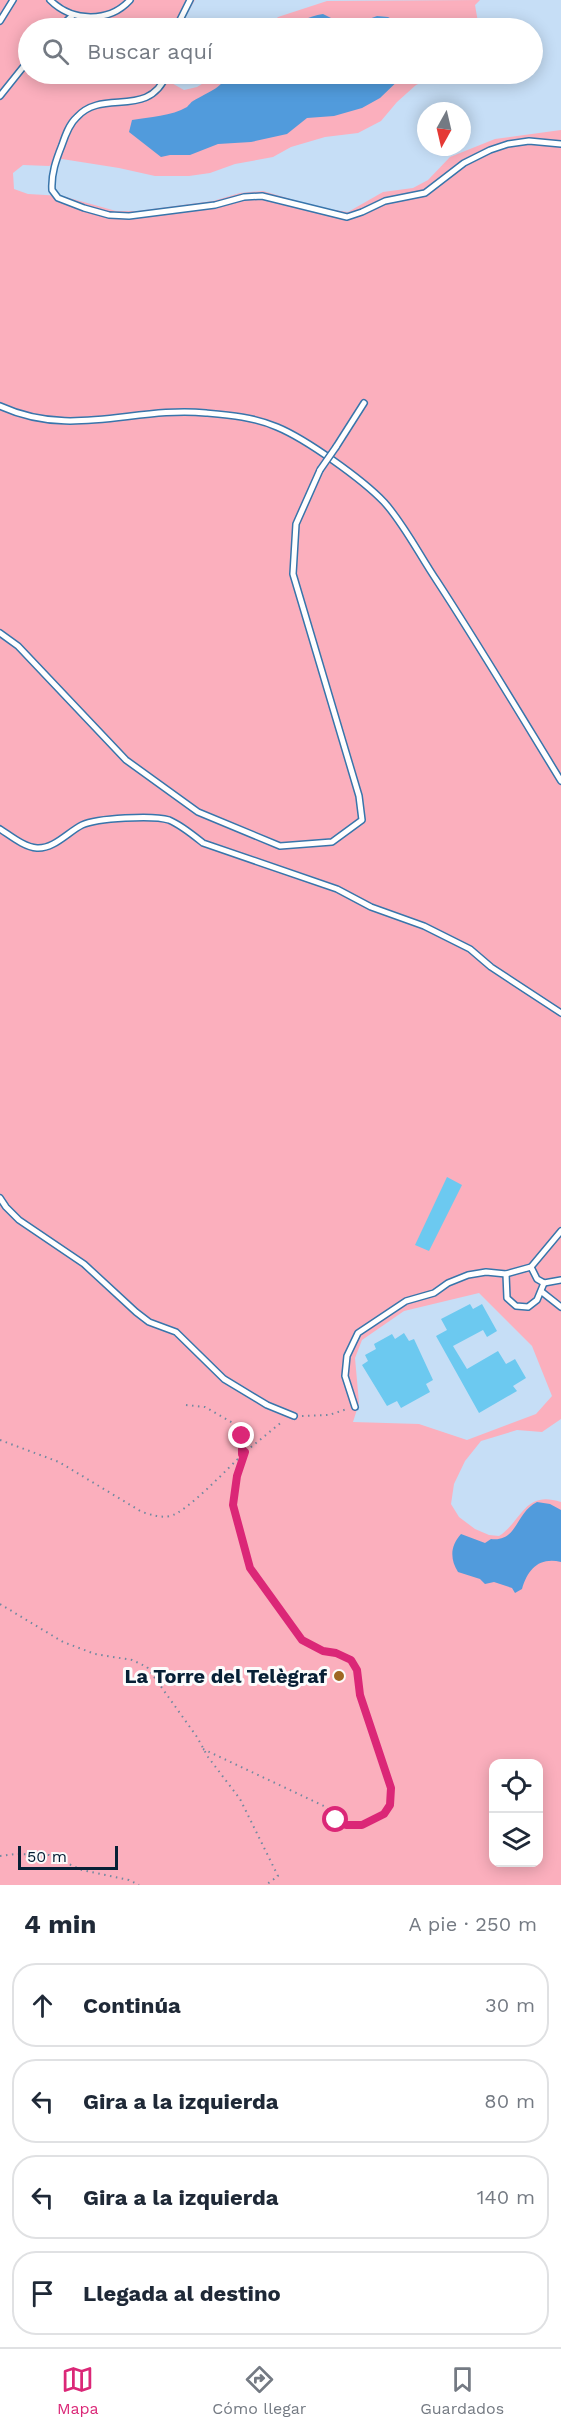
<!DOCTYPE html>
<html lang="es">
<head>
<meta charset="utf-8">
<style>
  body { margin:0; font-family:"Work Sans",sans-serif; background:#f6f6f7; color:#1f2937 }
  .controls { position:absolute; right:18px; bottom:18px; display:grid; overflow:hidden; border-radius:12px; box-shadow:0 3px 15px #0003 }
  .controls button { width:54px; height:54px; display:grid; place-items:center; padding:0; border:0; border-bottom:2px solid #e0e1e3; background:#fff; color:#1f2937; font:30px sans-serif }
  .compass { position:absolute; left:417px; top:102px; width:54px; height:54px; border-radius:50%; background:#fff; box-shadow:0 3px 15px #0003; rotate:188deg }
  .scale { position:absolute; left:18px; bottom:15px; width:100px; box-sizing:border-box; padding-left:6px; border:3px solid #072036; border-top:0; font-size:16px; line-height:21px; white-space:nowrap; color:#072036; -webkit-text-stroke:4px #fcfcfc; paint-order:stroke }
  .stop { position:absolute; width:18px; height:18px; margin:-14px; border:4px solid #db2777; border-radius:50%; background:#fff }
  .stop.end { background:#db2777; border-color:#fff; box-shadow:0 2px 6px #0008 }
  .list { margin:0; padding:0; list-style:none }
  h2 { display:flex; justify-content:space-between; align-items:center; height:78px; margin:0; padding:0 24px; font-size:26px }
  h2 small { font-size:20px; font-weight:400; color:#747a83 }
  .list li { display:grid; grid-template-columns:39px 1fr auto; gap:18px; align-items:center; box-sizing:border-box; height:84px; margin:0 12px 12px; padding:0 12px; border:2px solid #e0e1e3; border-radius:24px }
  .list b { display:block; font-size:22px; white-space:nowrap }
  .list em { font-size:20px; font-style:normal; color:#747a83 }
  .icon { flex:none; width:33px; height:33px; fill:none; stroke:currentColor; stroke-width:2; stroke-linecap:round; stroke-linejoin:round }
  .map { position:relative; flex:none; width:561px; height:1885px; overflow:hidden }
  .search { position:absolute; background:#fff; box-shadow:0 3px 15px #0003; left:18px; right:18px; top:18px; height:66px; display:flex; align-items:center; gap:15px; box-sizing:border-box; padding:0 21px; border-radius:33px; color:#747a83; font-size:22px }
  .sheet { height:462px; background:#fff }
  nav { display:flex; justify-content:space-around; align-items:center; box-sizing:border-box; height:84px; border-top:2px solid #e0e1e3; background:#fff; font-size:16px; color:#747a83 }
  nav a { display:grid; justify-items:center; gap:3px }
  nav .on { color:#db2777 }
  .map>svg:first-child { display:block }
  .green { fill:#fbafbd; fill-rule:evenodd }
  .water { fill:#519bdc }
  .building { fill:#6cc9f0 }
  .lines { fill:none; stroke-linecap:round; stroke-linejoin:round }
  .lane-casing { stroke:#3875ab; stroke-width:8 }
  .path { stroke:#7189a0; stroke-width:2; stroke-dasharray:1.5 4.5; stroke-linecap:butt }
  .lane { stroke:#fff; stroke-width:5 }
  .lane-bridge-casing { stroke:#3875ab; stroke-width:8; stroke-linecap:butt }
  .lane-bridge { stroke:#fff; stroke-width:5 }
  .route { stroke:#db2777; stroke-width:8 }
  .poi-dot { fill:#9f6723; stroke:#fcfcfc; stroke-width:2 }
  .labels { text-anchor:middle; stroke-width:6; stroke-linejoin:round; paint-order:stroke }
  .poi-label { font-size:20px; font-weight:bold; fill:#072036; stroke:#fcfcfc; text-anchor:end }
</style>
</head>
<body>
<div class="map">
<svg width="561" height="1885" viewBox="0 0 561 1885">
  <rect width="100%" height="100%" fill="#c6def6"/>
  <g class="green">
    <path d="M0 0H195L179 28H28V74H171L168 81 184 90 197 87 218 74H440L416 85 397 102 381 121 358 133 325 137 291 147 273 157 235 164 210 173 189 176H155L119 168 62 159 49 166 23 165 13 173 14 189 28 194 62 196 116 211H138L213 201 240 193 263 191 321 208 348 212 383 192 413 188 428 180 450 157 495 139 561 130V1419L542 1432 517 1430 481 1441 465 1461 454 1484 451 1504 459 1517 475 1529 489 1535 499 1536C523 1520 524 1490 561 1502V1885H0ZM479 1293 532 1346 552 1396 536 1414 467 1440 419 1424 353 1422 359 1403 355 1358 362 1340 404 1311ZM494 1764H538V1862H494Z"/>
    <polygon points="480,0 475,5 479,28 268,28 278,17 327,1"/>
  </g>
  <g class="water">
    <path d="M323 14 341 23 353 25 377 16 388 17 402 25H435L443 28H283C297 24 308 16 323 14Z"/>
    <path d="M230 74H405L380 98 362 108 334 116 307 118 287 134 251 142 218 144 190 155H170L161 157 129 132 132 120C149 117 172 116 187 107 189 105 191 102 193 101 210 91 218 90 230 74Z"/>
    <path d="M537 1502 550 1504 561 1510V1562C539 1557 528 1569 522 1589L515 1593 512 1588 494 1582 485 1584 480 1579 458 1572C450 1559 450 1546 461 1534L485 1543 491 1539C518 1542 515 1513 537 1502Z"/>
  </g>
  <g class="building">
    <polygon points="447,1177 462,1185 429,1251 415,1245"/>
    <polygon points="470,1304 473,1309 482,1304 497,1331 487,1337 483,1330 453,1346 467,1369 498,1351 506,1364 515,1359 526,1378 513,1386 517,1391 479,1413 436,1336 447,1330 441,1319"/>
    <polygon points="404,1333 409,1341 414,1339 433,1380 426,1384 430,1392 401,1408 397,1401 387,1406 362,1365 368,1361 365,1355 376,1349 374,1344 392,1334 395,1339"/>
  </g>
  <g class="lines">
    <defs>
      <g id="lane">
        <path d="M50 0C72 22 109 23 130 0"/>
        <polyline points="0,21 13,0"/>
        <polyline points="59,28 73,15"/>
        <polyline points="176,28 190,0"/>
        <path d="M167 74C148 120 103 88 77 117 69 124 65 136 62 145 56 160 51 174 52 190L58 198 84 208 109 215 129 216 215 205 244 197 262 196 347 217 362 212 385 201 425 193 464 163 490 150 508 144 529 141 561 144"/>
        <polyline points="0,96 28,61"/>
        <path d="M0 406C72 439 134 406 206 413 229 415 254 417 277 427 306 439 362 479 384 502 404 524 420 556 437 581 480 647 520 714 561 781"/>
        <polyline points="336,447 364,403"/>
        <polyline points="0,633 18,646 126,760 198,812 280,846 332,842 362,820 359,796 293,574 296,524 320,470"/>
        <path d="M0 829C11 836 24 847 37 848 54 849 68 832 82 825 97 818 153 815 169 820 181 825 193 835 203 843L337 889 371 907 424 926 470 949 491 967 561 1013"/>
        <polyline points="0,1198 6,1207 19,1220 84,1264 136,1312 149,1322 176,1332 224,1379 267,1405 294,1416"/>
        <polyline points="531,1267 537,1279 544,1283 561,1280"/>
        <polyline points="506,1274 507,1298 516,1306 528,1307 537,1300 544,1283"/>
        <polyline points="542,1292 561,1307"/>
        <polyline points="355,1407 345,1376 347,1356 358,1333 406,1301 434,1293 448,1283 468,1275 486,1272 506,1274 531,1267 561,1231"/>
      </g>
    </defs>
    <use href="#lane" class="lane-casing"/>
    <g class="path">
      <polyline points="186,1405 205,1407 240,1427 242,1454"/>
      <polyline points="302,1416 329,1415 347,1409"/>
      <path d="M0 1440 59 1462 142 1512C152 1515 160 1518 170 1516 186 1513 229 1467 243 1454"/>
      <polyline points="0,1604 63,1642 95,1654 132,1660 147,1667 197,1737 208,1757 240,1799 278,1876 266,1885"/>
      <polyline points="203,1749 326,1807 336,1820 346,1825 362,1825 384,1814 390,1805 391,1788 360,1695 357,1670 350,1660 336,1653 323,1651 302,1639 250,1568 233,1505 236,1476 245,1452 283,1421"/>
      <polyline points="0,1856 15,1854 49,1855 82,1870 129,1880 139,1885"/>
    </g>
    <use href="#lane" class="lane"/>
    <defs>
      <polyline id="lane-bridge" points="320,470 336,447"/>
    </defs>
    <use href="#lane-bridge" class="lane-bridge-casing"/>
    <use href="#lane-bridge" class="lane-bridge"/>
  </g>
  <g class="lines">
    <polyline class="route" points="242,1436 242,1454 245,1452 237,1476 233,1505 250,1568 302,1640 323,1651 336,1653 351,1660 357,1670 360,1695 391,1788 390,1805 384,1814 362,1825 346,1825 336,1820"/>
  </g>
  <circle class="poi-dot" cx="339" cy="1676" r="6"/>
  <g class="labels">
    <g class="poi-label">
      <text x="327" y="1683">La Torre del Telègraf</text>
    </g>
  </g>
</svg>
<div class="controls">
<button><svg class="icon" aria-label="locate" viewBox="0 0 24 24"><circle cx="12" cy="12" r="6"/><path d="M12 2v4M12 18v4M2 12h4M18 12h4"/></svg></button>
<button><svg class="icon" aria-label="layers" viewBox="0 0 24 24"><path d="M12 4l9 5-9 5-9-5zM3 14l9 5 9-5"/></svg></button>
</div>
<svg class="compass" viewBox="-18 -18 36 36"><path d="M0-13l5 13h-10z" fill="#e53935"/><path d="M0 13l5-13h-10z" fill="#747a83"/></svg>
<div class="scale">50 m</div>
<div class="stop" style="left:336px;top:1820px"></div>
<div class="stop end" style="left:242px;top:1436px"></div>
<div class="search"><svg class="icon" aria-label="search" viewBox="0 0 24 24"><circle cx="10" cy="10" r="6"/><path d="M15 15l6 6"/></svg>Buscar aquí</div>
</div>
<section class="sheet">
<h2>4 min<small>A pie · 250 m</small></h2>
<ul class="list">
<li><svg class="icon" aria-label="ahead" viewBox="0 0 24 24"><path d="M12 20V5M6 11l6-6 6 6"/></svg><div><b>Continúa</b></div><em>30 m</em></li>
<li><svg class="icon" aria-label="left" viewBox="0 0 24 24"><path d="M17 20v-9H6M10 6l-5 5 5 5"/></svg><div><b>Gira a la izquierda</b></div><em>80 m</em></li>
<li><svg class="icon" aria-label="left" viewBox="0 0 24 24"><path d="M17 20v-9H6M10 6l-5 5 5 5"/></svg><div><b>Gira a la izquierda</b></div><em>140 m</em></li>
<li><svg class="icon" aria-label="arrive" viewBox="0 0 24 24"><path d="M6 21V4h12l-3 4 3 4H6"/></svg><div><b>Llegada al destino</b></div></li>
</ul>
</section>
<nav>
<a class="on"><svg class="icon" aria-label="map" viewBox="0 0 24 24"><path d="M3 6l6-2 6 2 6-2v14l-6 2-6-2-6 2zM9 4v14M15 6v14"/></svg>Mapa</a>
<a><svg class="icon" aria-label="directions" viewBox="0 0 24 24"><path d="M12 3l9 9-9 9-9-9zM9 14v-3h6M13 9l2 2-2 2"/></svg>Cómo llegar</a>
<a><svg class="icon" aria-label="saved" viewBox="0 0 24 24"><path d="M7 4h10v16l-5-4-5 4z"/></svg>Guardados</a>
</nav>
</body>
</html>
